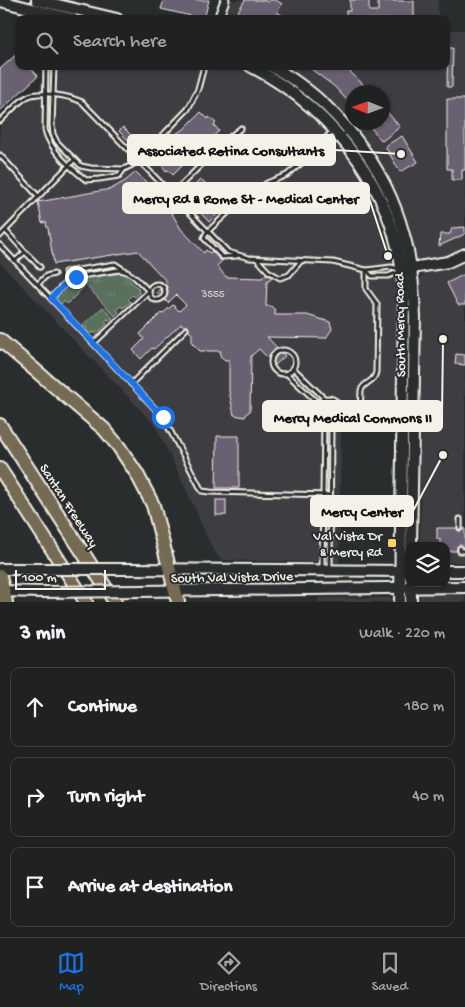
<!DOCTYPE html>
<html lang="en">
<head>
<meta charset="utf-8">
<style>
  body { margin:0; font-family:"Gochi Hand",sans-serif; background:#282a2a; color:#f1f3f6 }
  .controls { position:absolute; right:15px; bottom:15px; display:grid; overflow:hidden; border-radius:10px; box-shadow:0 1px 4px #0004 }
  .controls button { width:45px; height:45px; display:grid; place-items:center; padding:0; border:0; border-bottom:1px solid #3d3f40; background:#202222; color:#f1f3f6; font:25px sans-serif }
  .compass { position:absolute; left:345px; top:85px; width:45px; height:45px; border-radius:50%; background:#202222; box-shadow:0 1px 4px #0004; rotate:271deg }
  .scale { position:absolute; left:15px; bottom:12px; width:91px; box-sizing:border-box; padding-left:5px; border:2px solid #f4f1e8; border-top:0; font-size:14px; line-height:18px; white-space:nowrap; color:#f4f1e8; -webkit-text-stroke:4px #2a2d2e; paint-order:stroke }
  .stop { position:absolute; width:15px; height:15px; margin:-11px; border:4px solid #1a73e8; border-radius:50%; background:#fff }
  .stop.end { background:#1a73e8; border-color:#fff; box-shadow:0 1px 5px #0008 }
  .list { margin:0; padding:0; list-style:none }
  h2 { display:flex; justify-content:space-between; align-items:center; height:65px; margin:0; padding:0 20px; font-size:21px }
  h2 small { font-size:16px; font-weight:400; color:#a2a4a5 }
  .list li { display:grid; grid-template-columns:32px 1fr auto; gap:15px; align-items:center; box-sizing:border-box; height:80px; margin:0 10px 10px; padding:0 10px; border:1px solid #3d3f40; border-radius:10px }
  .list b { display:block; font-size:19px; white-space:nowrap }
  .list em { font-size:16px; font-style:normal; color:#a2a4a5 }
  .icon { flex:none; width:28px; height:28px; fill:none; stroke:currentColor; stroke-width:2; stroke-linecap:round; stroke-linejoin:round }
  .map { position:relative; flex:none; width:465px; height:602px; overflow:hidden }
  .search { position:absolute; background:#202222; box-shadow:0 1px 4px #0004; left:15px; right:15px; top:15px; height:55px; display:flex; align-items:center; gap:12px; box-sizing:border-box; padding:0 18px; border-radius:10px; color:#a2a4a5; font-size:19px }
  .sheet { height:335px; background:#202222 }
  nav { display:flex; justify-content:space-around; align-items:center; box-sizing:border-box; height:70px; border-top:1px solid #3d3f40; background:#202222; font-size:14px; color:#a2a4a5 }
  nav a { display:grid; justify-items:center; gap:2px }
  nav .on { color:#1a73e8 }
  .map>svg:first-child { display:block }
  .built { fill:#3d3c42; fill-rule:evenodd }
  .grass { fill:url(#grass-tufts); stroke:#a6b0a2 }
  .building { fill:#696071; stroke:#f4f1e8 }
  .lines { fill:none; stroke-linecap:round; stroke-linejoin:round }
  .lane-casing { stroke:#f4f1e8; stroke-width:7 }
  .street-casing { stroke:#f4f1e8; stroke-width:11 }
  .secondary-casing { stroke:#f4f1e8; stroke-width:14 }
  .highway-casing { stroke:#f4f1e8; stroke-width:16 }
  .lane { stroke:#2a2d2e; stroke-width:3 }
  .street { stroke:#2a2d2e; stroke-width:7 }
  .secondary { stroke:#2a2d2e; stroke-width:10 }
  .highway { stroke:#746b52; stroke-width:12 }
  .secondary-bridge-casing { stroke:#f4f1e8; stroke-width:14; stroke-linecap:butt }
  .secondary-bridge { stroke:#2a2d2e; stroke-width:10 }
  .route { stroke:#1a73e8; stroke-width:6 }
  .poi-dot { fill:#ffd166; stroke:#2a2d2e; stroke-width:2 }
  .labels { text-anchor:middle; stroke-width:4; stroke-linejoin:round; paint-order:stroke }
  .number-label { font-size:11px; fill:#d1cdca }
  .street-label { font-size:14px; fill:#f4f1e8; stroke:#2a2d2e }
  .poi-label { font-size:14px; fill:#f4f1e8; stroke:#2a2d2e; text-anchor:end }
  .leader { fill:none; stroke:#f4f1e8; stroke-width:2 }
  .callout-dot { fill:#f4f1e8; stroke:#2a2d2e; stroke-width:2 }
  .callout { fill:#f4f1e8; stroke:#f4f1e8; stroke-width:2 }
  .callout-label { font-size:15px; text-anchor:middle; font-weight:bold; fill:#111 }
</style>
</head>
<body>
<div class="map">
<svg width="465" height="602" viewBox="0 0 465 602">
  <defs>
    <pattern id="grass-tufts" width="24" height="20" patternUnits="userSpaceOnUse" patternTransform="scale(1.25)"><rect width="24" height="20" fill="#59705c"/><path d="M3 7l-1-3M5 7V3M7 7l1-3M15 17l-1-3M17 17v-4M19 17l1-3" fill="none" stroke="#718573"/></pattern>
  </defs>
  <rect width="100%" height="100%" fill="#2a2d2e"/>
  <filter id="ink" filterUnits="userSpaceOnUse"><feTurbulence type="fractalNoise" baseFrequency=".02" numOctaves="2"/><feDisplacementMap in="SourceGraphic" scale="10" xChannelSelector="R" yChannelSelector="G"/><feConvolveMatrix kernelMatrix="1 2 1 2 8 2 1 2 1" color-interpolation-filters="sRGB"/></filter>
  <g filter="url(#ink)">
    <g class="built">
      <polygon points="231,0 438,0 438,19 225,19"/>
      <path d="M446 30H465V246L447 255 419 260 414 255 405 215 398 195 386 177 372 148 359 132 339 113 325 95 302 77 283 66H446ZM352 92H382V122H352Z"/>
      <polygon points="43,66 237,66 273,84 316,118 345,151 368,189 382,224 398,284 399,329 396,422 371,421 367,424 354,425 341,433 339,563 221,560 211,546 187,491 155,425 0,263 0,127 40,90"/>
      <polygon points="465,261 465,562 446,562 446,546 420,546 421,505 418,488 423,403 418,396 419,350 422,327 420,279 423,274 427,271 445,269"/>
      <polygon points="421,594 465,594 465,602 416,602"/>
      <polygon points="318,598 393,598 392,602 318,602"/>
    </g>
    <g class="grass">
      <polygon points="122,273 138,288 139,293 135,297 132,295 128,299 131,302 123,308 121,306 117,309 119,312 115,316 83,282 87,282 87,278"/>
      <polygon points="74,280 77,280 84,287 67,304 64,301 61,304 57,300 58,295"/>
      <polygon points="103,307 113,318 110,321 108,319 105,322 107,324 98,333 89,333 86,330 87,328 86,327 84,328 82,326"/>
    </g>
    <g class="building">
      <polygon points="164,0 209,0 204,19 161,9"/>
      <polygon points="245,0 264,0 268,2 269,0 276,0 282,4 277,12 289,19 233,19"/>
      <polygon points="350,0 369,0 369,11 378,11 378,1 414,1 414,19 346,19 346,11 350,11"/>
      <polygon points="448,48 453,48 452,87 447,87"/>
      <polygon points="19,52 19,66 29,66 38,76 0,111 0,69"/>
      <polygon points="307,66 344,66 371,92 352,92 352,106 335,87"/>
      <polygon points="447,99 464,99 465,103 465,170 462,170 462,180 452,180 452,169 447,169"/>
      <polygon points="382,106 400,127 382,141 366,122 382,122"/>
      <polygon points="201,112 208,119 209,117 216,123 214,125 219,131 201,148 198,154 196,156 194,154 173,175 168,170 166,171 155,156 174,139 177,133 183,130"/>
      <polygon points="123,127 142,146 138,150 119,131"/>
      <polygon points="402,136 418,162 400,172 385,146"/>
      <polygon points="136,172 164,200 181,229 204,253 206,250 210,253 212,251 220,260 223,260 217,266 226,277 262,278 266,274 272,277 267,282 266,306 271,306 275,310 275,315 307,315 330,322 332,329 326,338 267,337 285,356 275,365 259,349 251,356 250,411 248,412 245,417 234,415 229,391 229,360 225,360 220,356 221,351 200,351 192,343 192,334 189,331 188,326 184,326 181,324 154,349 152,348 141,359 133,350 144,339 140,334 161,313 162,314 173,305 179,311 186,305 176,295 168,303 157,292 167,282 138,251 54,264 48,228 47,228 46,222 42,223 38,202 111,189 125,181"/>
      <polygon points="201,179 227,205 209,222 196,208 204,200 192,188"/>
      <polygon points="465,227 465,233 463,235 439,246 440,234 450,234 452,228"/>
      <polygon points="465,274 465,305 458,305 447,283"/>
      <polygon points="456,354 465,355 465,365 455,364"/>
      <polygon points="217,436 239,436 239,488 216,488"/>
      <rect x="216" y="500" width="10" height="15"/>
      <polygon points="437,528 457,528 460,531 465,528 465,548 460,545 457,547 457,551 446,551 446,546 440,546 440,539 437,539"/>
    </g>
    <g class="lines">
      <defs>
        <g id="lane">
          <path d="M46 66 45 130C50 151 70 167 86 180L99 179 119 176 124 169"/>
          <polyline points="54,66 52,125 53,134 57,142 81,166 91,168 124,169 132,165 138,161 188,109 198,89 204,66"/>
          <path d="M0 121C7 115 19 101 27 97 39 90 70 96 82 102L228 252 249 258 333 262 366 270 372 276H388L399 272"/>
          <polyline points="0,155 38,196"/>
          <polyline points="311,156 316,147 333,131"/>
          <polyline points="171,195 226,140 241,128"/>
          <polyline points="6,231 25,252"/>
          <polyline points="0,236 74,160"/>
          <polyline points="0,245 163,417 202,491 210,492 330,495"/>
          <polyline points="237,256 222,257 204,238 207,232 234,207 267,183 287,175 310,156 319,153 348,131"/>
          <polyline points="257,259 268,271 280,278 289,275 301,261"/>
          <polyline points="15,261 25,252 40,267"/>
          <polyline points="367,270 391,267 400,269"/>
          <polyline points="65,272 115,264 124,270"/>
          <polyline points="38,284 46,276 54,274"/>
          <circle cx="157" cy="292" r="8"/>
          <path d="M51 298 67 281 75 277 118 270C131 270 140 283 149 291L94 343"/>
          <circle cx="283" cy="362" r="12"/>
          <polyline points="293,368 324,398"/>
          <polyline points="287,374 318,403"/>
          <polyline points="131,384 186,329"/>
          <circle cx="328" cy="410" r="12"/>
          <polyline points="340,405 400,406"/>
          <polyline points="339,415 401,416"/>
          <path d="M360 415 361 390C365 381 374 383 376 372L377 304 366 289V271"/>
          <polyline points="460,519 460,528"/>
          <polyline points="460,548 460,551 465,551"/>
          <polyline points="322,568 324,421"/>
          <polyline points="330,568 331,422"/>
        </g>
        <polyline id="street" points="218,19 225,0"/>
        <g id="secondary">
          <polyline points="37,0 117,19"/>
          <polyline points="0,1 73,19"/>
          <path d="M250 66C338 112 400 196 404 297L400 602"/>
          <path d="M271 66C334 100 386 165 404 235 412 262 414 289 415 317L411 546"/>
          <polyline points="406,269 448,262 465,254"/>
          <polyline points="0,569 31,569"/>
          <polyline points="128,569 409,571"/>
          <polyline points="446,571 465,571"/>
          <polyline points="0,591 43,592"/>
          <path d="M140 591C249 590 357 588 465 587"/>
          <polyline points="411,602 411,583"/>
        </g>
        <g id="highway">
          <polyline points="0,340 104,429 119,447 137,474 153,505 178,602"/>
          <polyline points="0,425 115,602"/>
          <polyline points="0,469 86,602"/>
          <polyline points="0,576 6,602"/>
        </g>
      </defs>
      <use href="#lane" class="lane-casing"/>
      <use href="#street" class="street-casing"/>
      <use href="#secondary" class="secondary-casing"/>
      <use href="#highway" class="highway-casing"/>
      <use href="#lane" class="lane"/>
      <use href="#street" class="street"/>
      <use href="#secondary" class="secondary"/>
      <use href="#highway" class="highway"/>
      <defs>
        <g id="secondary-bridge">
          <polyline points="31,569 128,569"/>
          <polyline points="43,592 140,591"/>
        </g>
      </defs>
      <use href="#secondary-bridge" class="secondary-bridge-casing"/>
      <use href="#secondary-bridge" class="secondary-bridge"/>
    </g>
  </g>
  <g class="lines" filter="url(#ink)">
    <polyline class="route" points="76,277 67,282 51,298 163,417"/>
  </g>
  <rect class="poi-dot" x="387" y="538" width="10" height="10" rx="2.5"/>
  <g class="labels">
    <g class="number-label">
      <text x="213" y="297">3555</text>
    </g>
    <g class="street-label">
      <text transform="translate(399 325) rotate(-91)" y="5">South Mercy Road</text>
      <text transform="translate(70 505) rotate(57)" y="5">Santan Freeway</text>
      <text transform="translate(232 576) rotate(-1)" y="5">South Val Vista Drive</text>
    </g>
    <g class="poi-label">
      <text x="382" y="540">Val Vista Dr<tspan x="382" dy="16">&amp; Mercy Rd</tspan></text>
    </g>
  </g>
  <path class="leader" d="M401 154L335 150M388 256L369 198M443 339L442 416M443 455L413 511"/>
  <g class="callout-dot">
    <circle cx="401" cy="154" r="5"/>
    <circle cx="388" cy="256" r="5"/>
    <circle cx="443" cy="339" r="5"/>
    <circle cx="443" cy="455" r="5"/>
  </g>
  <g class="callout">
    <rect x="128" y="135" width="207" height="30" rx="5"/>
    <rect x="123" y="183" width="246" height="30" rx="5"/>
    <rect x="263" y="401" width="179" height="30" rx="5"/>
    <rect x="311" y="496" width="102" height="30" rx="5"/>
  </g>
  <g class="callout-label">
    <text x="231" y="155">Associated Retina Consultants</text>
    <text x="246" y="203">Mercy Rd &amp; Rome St - Medical Center</text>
    <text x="353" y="422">Mercy Medical Commons II</text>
    <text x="362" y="516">Mercy Center</text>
  </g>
</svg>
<div class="controls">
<button><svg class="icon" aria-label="layers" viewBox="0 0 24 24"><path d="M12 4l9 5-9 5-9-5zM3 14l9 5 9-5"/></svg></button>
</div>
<svg class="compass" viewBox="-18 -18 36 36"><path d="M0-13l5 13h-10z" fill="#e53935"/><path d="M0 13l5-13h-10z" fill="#a2a4a5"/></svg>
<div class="scale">100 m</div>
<div class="stop" style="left:163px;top:417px"></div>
<div class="stop end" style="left:76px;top:277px"></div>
<div class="search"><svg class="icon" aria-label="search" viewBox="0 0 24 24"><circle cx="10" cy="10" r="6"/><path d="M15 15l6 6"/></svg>Search here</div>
</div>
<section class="sheet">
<h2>3 min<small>Walk · 220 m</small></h2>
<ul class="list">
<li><svg class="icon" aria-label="ahead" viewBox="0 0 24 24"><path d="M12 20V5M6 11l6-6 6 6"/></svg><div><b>Continue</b></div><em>180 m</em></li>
<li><svg class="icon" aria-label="right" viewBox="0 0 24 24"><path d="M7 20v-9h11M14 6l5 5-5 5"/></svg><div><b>Turn right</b></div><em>40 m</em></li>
<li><svg class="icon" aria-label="arrive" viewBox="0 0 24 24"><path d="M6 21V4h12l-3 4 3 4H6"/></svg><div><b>Arrive at destination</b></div></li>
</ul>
</section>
<nav>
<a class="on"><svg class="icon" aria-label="map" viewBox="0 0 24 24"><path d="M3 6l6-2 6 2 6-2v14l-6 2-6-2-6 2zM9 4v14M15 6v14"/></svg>Map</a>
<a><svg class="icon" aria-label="directions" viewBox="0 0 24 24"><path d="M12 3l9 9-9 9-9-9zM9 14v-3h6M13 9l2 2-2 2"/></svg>Directions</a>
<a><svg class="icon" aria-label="saved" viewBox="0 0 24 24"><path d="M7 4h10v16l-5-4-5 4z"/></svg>Saved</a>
</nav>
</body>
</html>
